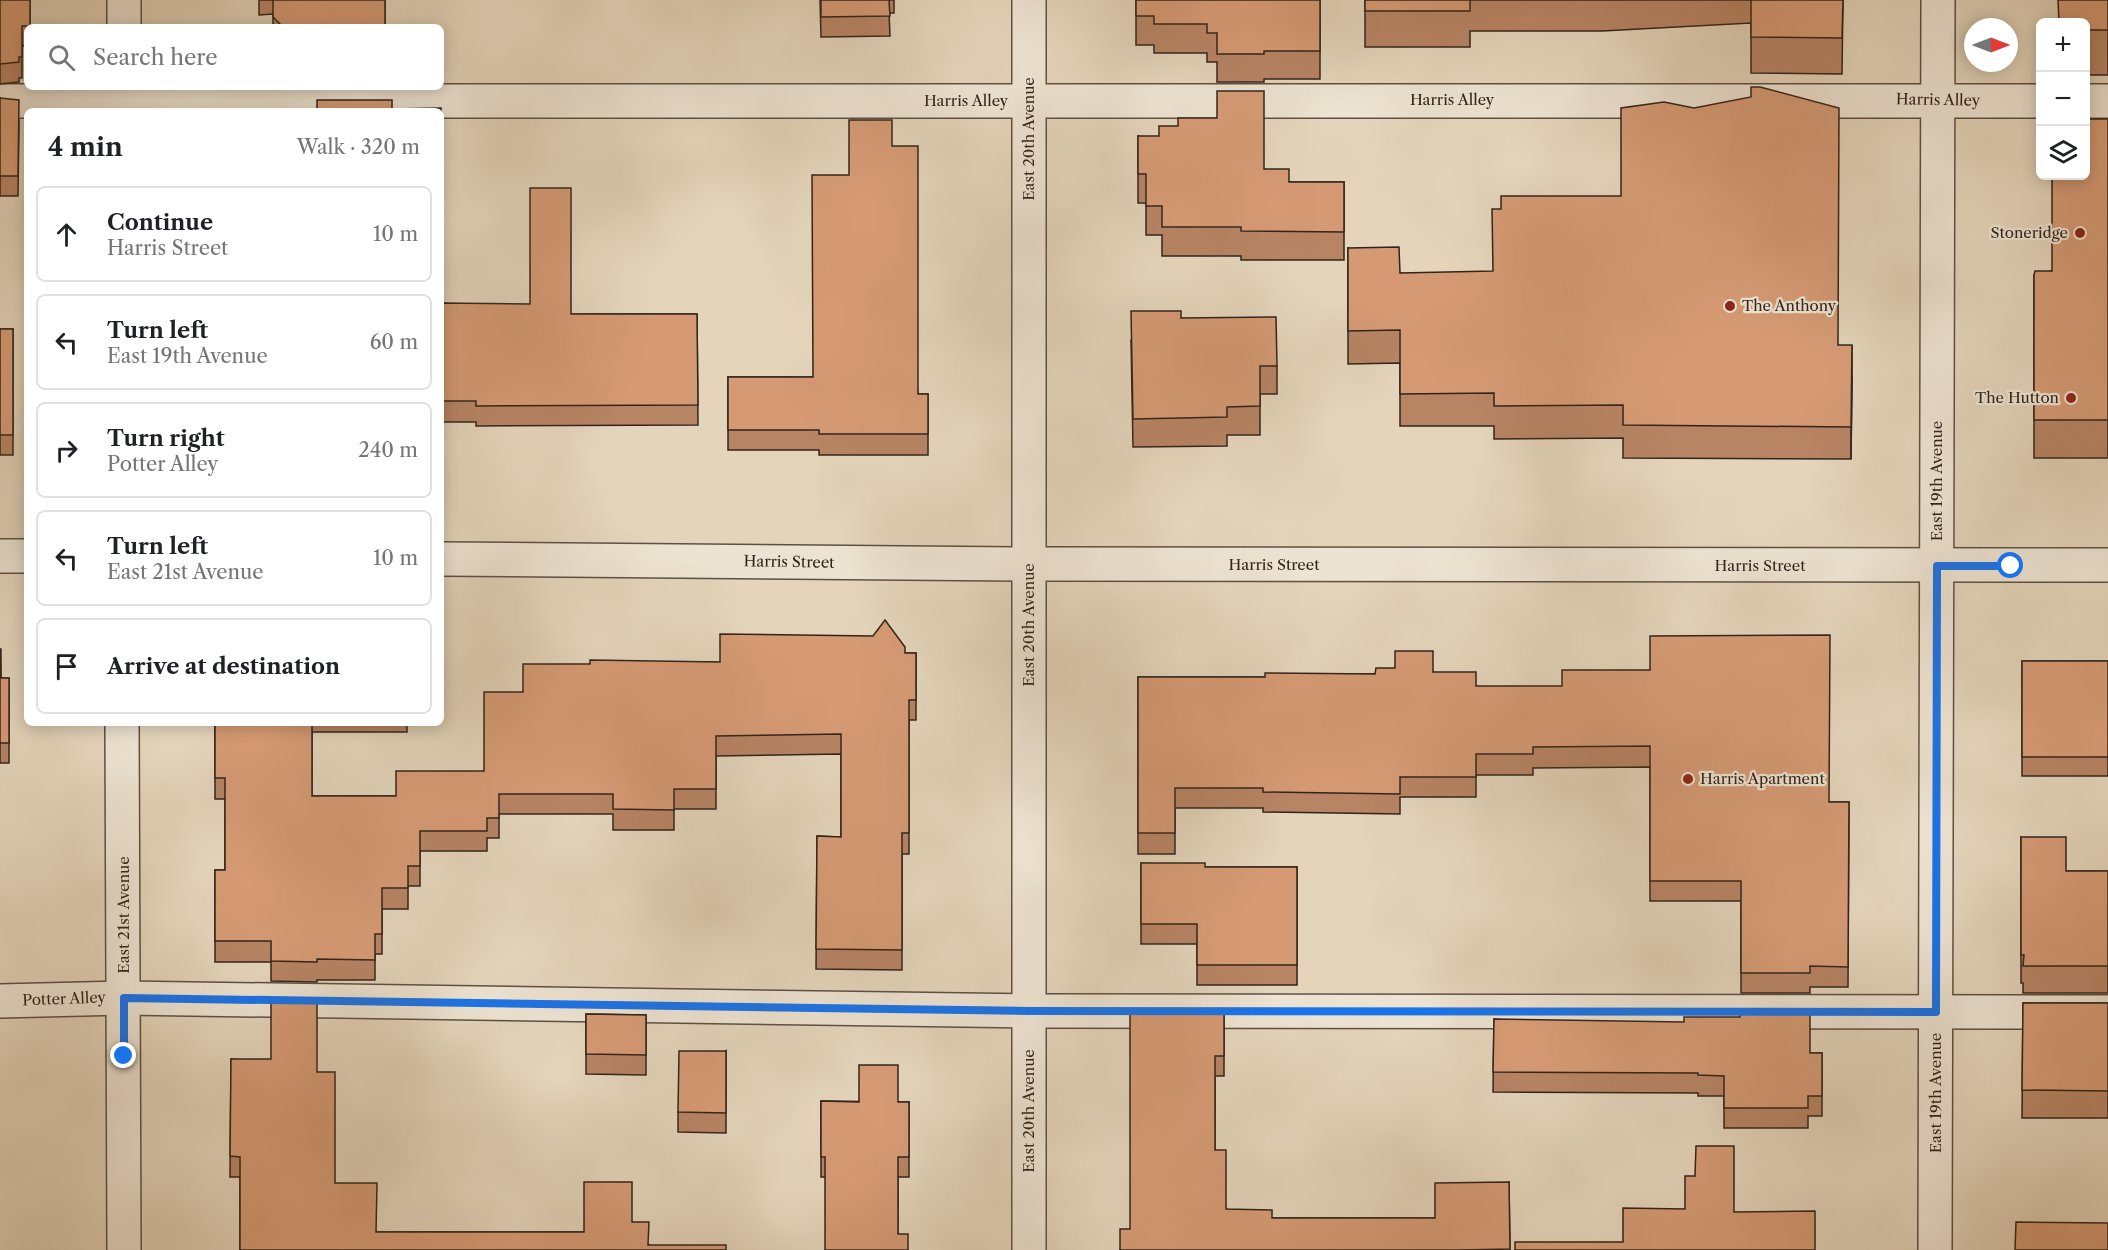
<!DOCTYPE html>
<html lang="en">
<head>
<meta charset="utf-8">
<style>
  body { margin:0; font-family:"Libre Caslon Text",serif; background:#f6f6f6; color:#202124 }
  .controls { position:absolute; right:18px; top:18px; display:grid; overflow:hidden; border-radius:9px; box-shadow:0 3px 15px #0003 }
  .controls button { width:54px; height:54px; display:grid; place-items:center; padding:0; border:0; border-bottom:2px solid #e0e0e0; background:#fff; color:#202124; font:30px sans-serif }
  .compass { position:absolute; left:1964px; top:18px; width:54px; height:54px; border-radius:50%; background:#fff; box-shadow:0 3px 15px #0003; rotate:90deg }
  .stop { position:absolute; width:18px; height:18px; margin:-14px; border:4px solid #1a73e8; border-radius:50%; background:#fff }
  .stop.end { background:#1a73e8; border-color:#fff; box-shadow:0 2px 6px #0008 }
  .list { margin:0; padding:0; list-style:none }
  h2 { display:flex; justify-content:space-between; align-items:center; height:78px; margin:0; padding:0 24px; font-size:26px }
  h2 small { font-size:20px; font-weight:400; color:#757577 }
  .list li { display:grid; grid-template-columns:39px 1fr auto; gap:18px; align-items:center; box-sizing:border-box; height:96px; margin:0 12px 12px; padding:0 12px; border:2px solid #e0e0e0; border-radius:9px }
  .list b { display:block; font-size:22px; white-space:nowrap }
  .list p { margin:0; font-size:20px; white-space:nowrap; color:#757577 }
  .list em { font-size:20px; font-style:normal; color:#757577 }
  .icon { flex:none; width:33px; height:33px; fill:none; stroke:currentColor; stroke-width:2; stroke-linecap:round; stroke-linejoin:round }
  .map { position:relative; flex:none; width:2108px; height:1250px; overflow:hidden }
  .search { position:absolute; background:#fff; box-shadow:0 3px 15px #0003; left:24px; top:24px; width:420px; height:66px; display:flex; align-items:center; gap:15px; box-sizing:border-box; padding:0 21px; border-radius:9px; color:#757577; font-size:22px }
  .panel { position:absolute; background:#fff; box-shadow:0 3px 15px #0003; left:24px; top:108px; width:420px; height:618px; border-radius:9px }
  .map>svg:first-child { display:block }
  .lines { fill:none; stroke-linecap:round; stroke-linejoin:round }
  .minor-casing { stroke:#5e5044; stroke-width:36 }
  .minor { stroke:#ede3d2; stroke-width:33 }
  .wall { fill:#b78464; stroke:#32241c; stroke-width:1.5 }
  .shaded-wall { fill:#956c51; stroke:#32241c; stroke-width:1.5 }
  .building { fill:#d59a74; stroke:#32241c; stroke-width:1.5 }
  .route { stroke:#1a73e8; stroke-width:8 }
  .poi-dot { fill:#8f2418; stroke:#ede3d2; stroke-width:2 }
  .labels { text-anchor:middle; stroke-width:4.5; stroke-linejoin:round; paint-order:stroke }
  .street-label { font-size:15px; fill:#32241c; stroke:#ede3d2 }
  .poi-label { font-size:15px; fill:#32241c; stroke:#ede3d2; text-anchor:end }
</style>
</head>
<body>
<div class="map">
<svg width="2108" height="1250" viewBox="0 0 2108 1250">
  <rect width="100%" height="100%" fill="#e3d4ba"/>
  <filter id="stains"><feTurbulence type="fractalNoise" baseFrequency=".00333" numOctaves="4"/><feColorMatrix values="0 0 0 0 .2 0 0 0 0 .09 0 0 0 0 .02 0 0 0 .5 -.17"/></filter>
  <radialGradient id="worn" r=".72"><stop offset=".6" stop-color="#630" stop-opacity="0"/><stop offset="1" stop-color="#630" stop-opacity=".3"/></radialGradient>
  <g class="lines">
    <defs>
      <g id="minor">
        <polyline points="124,0 124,27"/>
        <polyline points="1029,0 1029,1250"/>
        <polyline points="0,101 2040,101"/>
        <polyline points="2086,101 2108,101"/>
        <polyline points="0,556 27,556"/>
        <polyline points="441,559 1029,564 2108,565"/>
        <polyline points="122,723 124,1250"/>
        <polyline points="0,1001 124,998 1029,1011 2108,1012"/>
        <polyline points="1935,1250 1938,0"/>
      </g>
    </defs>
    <use href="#minor" class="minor-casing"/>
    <use href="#minor" class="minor"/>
  </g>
  <g class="wall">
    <polygon points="0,0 30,0 30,27 27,27 27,46 22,46 22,78 19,78 19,82 0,84"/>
    <polygon points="259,0 385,0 385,27 273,27 273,14 259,15"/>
    <polygon points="820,0 894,0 894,13 889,13 890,36 821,37"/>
    <polygon points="1136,0 1320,0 1320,79 1264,79 1264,82 1217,82 1217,62 1207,62 1207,53 1154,53 1154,45 1136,45"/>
    <polygon points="1365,0 1843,0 1842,74 1751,73 1751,23 1602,31 1470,31 1470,47 1365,47"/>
    <polygon points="2108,0 2108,75 2085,75 2085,22"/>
    <polygon points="0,98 19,120 18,196 0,196"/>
    <polygon points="2108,119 2108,458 2034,458 2034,275 2052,271"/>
    <polygon points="1138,136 1264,169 1289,182 1344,182 1344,260 1241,260 1241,256 1162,256 1162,235 1146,235 1146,203 1138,203"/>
    <polygon points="892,146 918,394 928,394 928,455 819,455 819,450 728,450 728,377 813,377"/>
    <polygon points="1348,248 1400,273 1838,345 1852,378 1851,459 1623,458 1623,438 1494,439 1494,426 1400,426 1400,363 1348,364"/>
    <polygon points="441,303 571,314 697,314 698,425 476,426 476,422 441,422"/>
    <polygon points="1181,318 1277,366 1277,394 1260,394 1260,435 1227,435 1227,446 1133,447 1131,340"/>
    <rect x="0" y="329" width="13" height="126"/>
    <polygon points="0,649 1,678 9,678 9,763 0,763"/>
    <polygon points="905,653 916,653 916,720 909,720 909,854 902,854 902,970 816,969 817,836 841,837 841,754 716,756 716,809 674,809 674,830 613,830 613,814 499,814 499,838 487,838 487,851 420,851 420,886 408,886 408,909 382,909 382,954 375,954 375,980 317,980 317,982 271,981 271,962 215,962 215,870 225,870 225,799 215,799 215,723 407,723 407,732 312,732 312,796 396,796 484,771 523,692 590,664 720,662"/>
    <rect x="2022" y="661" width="86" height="115"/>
    <polygon points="1433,672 1829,802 1849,802 1848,987 1810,987 1810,993 1741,993 1741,901 1650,901 1650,767 1533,768 1533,775 1476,775 1476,797 1400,797 1400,814 1263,812 1263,808 1175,808 1175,854 1138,854 1138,677 1265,677"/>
    <polygon points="2021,837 2066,871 2108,871 2108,993 2023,993 2023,983 2021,983"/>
    <polygon points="1141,863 1205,867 1297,867 1297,985 1197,985 1197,944 1141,944"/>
    <polygon points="2023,1003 2108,1003 2108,1118 2022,1118"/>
    <polygon points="1224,1013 1224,1076 1215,1076 1215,1150 1226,1209 1272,1218 1435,1218 1509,1182 1510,1250 1120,1250 1130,1229"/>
    <polygon points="586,1014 646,1015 646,1075 586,1074"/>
    <polygon points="1494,1019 1810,1053 1822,1053 1822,1116 1808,1116 1808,1128 1724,1128 1724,1096 1698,1096 1698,1093 1493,1092"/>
    <polygon points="726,1051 726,1133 678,1132 678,1112"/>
    <polygon points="231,1059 317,1072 335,1183 377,1232 584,1232 632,1222 649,1245 240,1250 240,1177 230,1177"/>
    <polygon points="821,1101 909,1102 909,1177 898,1177 898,1234 825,1177 821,1177"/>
  </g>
  <polygon class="shaded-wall" points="1852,345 1852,378 1851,459 1851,427"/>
  <g class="building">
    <polygon points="0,0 30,0 30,26 22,26 22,57 19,57 19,62 0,64"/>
    <polygon points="273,0 385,0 385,27 283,27 273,17"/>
    <polygon points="821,0 889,0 890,16 821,17"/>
    <polygon points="1136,0 1320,0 1320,51 1264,51 1264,54 1217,54 1217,33 1207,33 1207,24 1154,24 1154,16 1136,16"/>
    <rect x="1365" y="0" width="105" height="11"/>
    <polygon points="1751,0 1843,0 1842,38 1751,37"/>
    <polygon points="2058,0 2108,0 2108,30 2085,30 2085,22 2059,22"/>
    <polygon points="1751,87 1760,87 1839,108 1838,345 1852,345 1851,427 1623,425 1623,405 1494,406 1494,393 1400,394 1400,330 1348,331 1348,248 1399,247 1400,273 1493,271 1492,209 1501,209 1501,196 1621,196 1621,108 1664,102 1694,108 1751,97"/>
    <polygon points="1217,91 1264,91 1264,169 1289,169 1289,182 1344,182 1344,232 1241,231 1241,227 1162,227 1162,206 1146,206 1146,174 1138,174 1138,136 1159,136 1159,126 1178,126 1178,118 1217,118"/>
    <polygon points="0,98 19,100 18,176 0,176"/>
    <polygon points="317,100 392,100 392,109 441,108 441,111 317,111"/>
    <polygon points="2085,119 2108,119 2108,420 2034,420 2034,275 2035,271 2052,271 2052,176 2085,176"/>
    <polygon points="849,120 892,120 892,146 918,146 918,394 928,394 928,434 819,434 819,430 728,430 728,377 813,377 812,175 849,175"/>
    <polygon points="530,188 571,188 571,314 697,314 698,405 476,406 476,401 441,401 441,303 530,304"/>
    <polygon points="1131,311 1181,311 1181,318 1276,317 1277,366 1260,366 1260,406 1227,407 1227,417 1133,419"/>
    <rect x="0" y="329" width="13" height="106"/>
    <polygon points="885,620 905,647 905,653 916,653 916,700 909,700 909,833 902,833 902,950 816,949 817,836 841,837 841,734 716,736 716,789 674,789 674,810 613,809 613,794 499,794 499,818 487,818 487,831 420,831 420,866 408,866 408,888 382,888 382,934 375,934 375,960 317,959 317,962 271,961 271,941 215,941 215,870 225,870 225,778 215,778 215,723 312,723 312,796 396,796 396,771 484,771 484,692 523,692 523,664 590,664 590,660 720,662 720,634 873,636"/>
    <polygon points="1830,635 1829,802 1849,802 1848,967 1810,966 1810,973 1741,973 1741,881 1650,881 1650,746 1533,747 1533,754 1476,754 1476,777 1400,777 1400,794 1263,792 1263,788 1175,788 1175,833 1138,833 1138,677 1265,677 1265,673 1375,674 1376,668 1395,668 1395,651 1433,651 1433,672 1476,672 1476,686 1562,686 1562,670 1650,670 1650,636"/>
    <polygon points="0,649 1,649 1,678 9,678 9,743 0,743"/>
    <rect x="2022" y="661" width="86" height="96"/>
    <polygon points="2021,837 2066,837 2066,871 2108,871 2108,966 2023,966 2024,955 2021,955"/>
    <polygon points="1141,863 1205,863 1205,867 1297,867 1297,965 1197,965 1197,924 1141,924"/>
    <polygon points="271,999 317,999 317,1072 335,1072 335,1183 377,1183 376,1232 584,1232 584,1182 632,1182 632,1222 649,1222 648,1245 726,1245 726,1250 240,1250 240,1157 230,1156 231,1059 271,1059"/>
    <polygon points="2023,1003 2108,1003 2108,1091 2022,1090"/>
    <polygon points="1740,1010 1810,1010 1810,1053 1822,1053 1822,1096 1808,1096 1808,1108 1724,1108 1724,1076 1698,1075 1698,1073 1493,1072 1494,1019 1684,1022 1684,1017 1740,1017"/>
    <polygon points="1130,1013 1224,1013 1224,1056 1215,1056 1215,1150 1226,1150 1226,1209 1272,1210 1272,1218 1435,1218 1435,1183 1509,1182 1510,1249 1458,1250 1120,1250 1120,1229 1130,1229"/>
    <polygon points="586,1014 646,1015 646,1055 586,1054"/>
    <polygon points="679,1051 726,1051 726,1113 678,1112"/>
    <polygon points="859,1065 898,1065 898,1102 909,1102 909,1157 898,1157 898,1234 908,1234 908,1250 825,1250 825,1157 821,1157 821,1101 859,1102"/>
    <polygon points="1696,1146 1734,1146 1734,1212 1815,1211 1815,1250 1515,1250 1515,1242 1623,1242 1623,1208 1685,1209 1685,1176 1695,1176"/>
    <polygon points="2016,1222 2108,1223 2108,1250 2015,1250"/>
  </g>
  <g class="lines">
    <polyline class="route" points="124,1056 124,998 1029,1011 1936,1012 1937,566 2011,566"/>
  </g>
  <g class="poi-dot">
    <circle cx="2080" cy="233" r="6"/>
    <circle cx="1730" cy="306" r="6"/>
    <circle cx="2071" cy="398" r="6"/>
    <circle cx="1688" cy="779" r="6"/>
  </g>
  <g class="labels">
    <g class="street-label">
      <text x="1452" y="105">Harris Alley</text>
      <text transform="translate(1938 100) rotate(1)" y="5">Harris Alley</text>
      <text x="966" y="106">Harris Alley</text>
      <text transform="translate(1029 139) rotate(-90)" y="5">East 20th Avenue</text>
      <text transform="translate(1937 481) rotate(-90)" y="5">East 19th Avenue</text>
      <text transform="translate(789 562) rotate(1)" y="5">Harris Street</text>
      <text x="1274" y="570">Harris Street</text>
      <text x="1760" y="571">Harris Street</text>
      <text transform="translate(1029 625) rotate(-90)" y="5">East 20th Avenue</text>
      <text transform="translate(124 915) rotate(-90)" y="5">East 21st Avenue</text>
      <text transform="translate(64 999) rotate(-2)" y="5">Potter Alley</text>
      <text transform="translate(1936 1093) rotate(-90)" y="5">East 19th Avenue</text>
      <text transform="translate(1029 1111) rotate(-90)" y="5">East 20th Avenue</text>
    </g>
    <g class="poi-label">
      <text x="2068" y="238">Stoneridge</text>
      <text x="1742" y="311" text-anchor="start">The Anthony</text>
      <text x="2059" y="403">The Hutton</text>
      <text x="1700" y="784" text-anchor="start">Harris Apartment</text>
    </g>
  </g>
  <rect width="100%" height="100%" filter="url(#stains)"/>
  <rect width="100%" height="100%" fill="url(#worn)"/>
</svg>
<div class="controls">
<button>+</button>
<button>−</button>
<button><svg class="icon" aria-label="layers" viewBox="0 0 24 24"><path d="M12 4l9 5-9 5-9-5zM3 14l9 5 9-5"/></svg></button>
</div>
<svg class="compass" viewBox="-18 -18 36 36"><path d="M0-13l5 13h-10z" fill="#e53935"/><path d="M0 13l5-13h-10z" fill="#757577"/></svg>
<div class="stop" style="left:2011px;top:566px"></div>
<div class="stop end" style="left:124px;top:1056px"></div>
<div class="search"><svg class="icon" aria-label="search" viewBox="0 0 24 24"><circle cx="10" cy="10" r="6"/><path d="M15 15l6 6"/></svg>Search here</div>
<section class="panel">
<h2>4 min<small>Walk · 320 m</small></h2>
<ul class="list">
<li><svg class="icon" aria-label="ahead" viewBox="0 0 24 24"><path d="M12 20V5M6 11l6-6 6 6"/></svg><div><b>Continue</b><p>Harris Street</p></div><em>10 m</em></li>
<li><svg class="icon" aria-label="left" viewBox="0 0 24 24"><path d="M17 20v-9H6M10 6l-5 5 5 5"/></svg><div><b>Turn left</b><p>East 19th Avenue</p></div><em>60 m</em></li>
<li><svg class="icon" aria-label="right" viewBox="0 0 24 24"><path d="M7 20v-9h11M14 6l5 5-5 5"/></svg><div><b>Turn right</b><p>Potter Alley</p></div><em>240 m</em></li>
<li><svg class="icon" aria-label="left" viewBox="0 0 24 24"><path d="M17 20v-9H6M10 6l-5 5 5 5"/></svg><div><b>Turn left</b><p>East 21st Avenue</p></div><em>10 m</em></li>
<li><svg class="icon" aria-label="arrive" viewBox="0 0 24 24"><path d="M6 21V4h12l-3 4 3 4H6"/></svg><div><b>Arrive at destination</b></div></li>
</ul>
</section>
</div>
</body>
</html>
